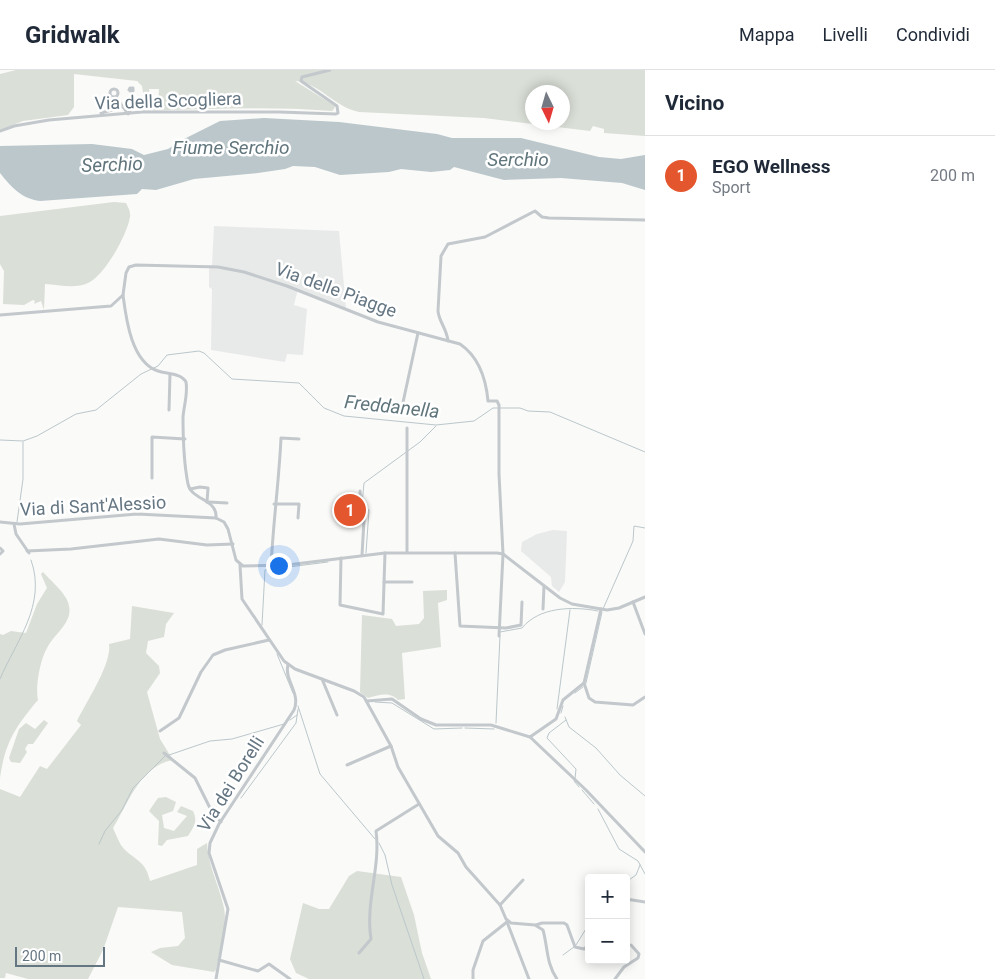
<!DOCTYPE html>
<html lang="it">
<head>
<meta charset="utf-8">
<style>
  body { margin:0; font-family:Roboto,sans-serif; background:#f6f6f7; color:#1f2937 }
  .controls { position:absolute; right:15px; bottom:15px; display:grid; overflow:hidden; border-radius:5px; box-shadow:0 2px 12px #0003 }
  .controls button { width:45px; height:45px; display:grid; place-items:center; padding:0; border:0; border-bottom:1px solid #e0e1e3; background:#fff; color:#1f2937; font:25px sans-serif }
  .compass { position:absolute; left:525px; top:15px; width:45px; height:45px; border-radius:50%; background:#fff; box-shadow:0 2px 12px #0003; rotate:175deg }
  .scale { position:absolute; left:15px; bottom:12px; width:90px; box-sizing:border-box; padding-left:5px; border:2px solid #657683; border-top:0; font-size:14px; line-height:18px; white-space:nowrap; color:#657683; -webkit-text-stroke:4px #fff; paint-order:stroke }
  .you { position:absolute; left:278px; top:495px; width:18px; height:18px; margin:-12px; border:4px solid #fff; border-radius:50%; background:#1a73e8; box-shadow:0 0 0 8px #1a73e833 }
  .badge { display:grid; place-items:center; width:32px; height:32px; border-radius:50%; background:#e4572e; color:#fff; font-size:16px; font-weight:700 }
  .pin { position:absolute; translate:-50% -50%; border:2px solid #fff; box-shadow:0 1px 5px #0006 }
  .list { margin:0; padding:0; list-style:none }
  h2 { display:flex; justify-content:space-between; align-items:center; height:65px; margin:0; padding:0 20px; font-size:21px }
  h2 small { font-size:16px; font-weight:400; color:#747a83 }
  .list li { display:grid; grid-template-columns:32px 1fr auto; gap:15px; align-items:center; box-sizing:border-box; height:80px; padding:0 20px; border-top:1px solid #e0e1e3 }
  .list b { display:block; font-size:19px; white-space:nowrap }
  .list p { margin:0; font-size:16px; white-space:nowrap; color:#747a83 }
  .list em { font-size:16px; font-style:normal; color:#747a83 }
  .map { position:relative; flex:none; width:645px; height:909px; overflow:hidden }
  header { display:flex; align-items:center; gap:30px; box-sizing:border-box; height:70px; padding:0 25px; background:#fff; border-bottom:1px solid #e0e1e3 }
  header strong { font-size:24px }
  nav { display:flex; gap:28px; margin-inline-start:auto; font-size:18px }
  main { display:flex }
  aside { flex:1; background:#fff }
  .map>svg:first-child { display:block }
  .built { fill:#e8e9e9 }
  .green { fill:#dadfd7; fill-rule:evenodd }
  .water { fill:#bbc7cb }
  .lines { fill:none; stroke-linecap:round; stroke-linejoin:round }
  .stream { stroke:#bbc7cb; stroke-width:1 }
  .minor { stroke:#c3c8cc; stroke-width:3 }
  .labels { text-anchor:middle; stroke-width:5; stroke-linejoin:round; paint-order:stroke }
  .street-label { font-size:18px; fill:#657683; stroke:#fff }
  .water-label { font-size:19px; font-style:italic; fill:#60757c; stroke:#fff }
</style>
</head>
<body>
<header>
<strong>Gridwalk</strong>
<nav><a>Mappa</a><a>Livelli</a><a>Condividi</a></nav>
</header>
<main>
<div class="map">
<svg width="645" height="909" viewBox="0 0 645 909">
  <rect width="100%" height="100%" fill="#fafaf8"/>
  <g class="built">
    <polygon points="214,156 339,161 346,238 298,219 294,235 307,239 303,285 287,284 285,292 211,280 212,219 209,217 209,195 212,195"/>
    <polygon points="553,460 567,461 565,512 559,522 552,516 551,507 521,481 522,472 537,464"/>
  </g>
  <g class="green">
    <path d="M16 0H645V66L604 63V59L593 56 590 61 484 48 359 42C334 37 320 13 295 11L335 36 334 39 332 41C268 36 205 39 141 41L158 34 159 19H149L150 27 144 28 142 16 137 11 74 4V37L68 45 23 51 0 60V4ZM532 22H562V52H532Z"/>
    <path d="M114 132 126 133C128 137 131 142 130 147 127 165 105 205 88 213 76 219 59 215 45 214L44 240 41 231 34 234 35 231 33 230 24 235 3 234 4 201 0 194V146Z"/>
    <path d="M43 502C50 510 61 519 66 528 78 550 56 561 47 578 40 590 35 617 38 630 16 656 5 672 0 708V564L3 565 11 561 26 563 37 534 47 518 41 504Z"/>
    <path d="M447 520V530L438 533 441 577 402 583 405 629 398 630C390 621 378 625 368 628L360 622 362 545 392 549 396 556 419 554 424 548 423 521Z"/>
    <path d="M132 536 174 543 166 554 164 567 148 571 146 583 159 596 160 603 147 622 160 669 173 690C140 696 129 732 113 758 116 764 119 774 125 780 137 791 146 792 150 811L197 795V779L207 773C208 795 218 813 223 834 229 854 219 880 216 900L214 902 172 895 151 882 160 878 178 876 185 868 182 842 118 837 103 880 88 909H28L6 903 5 908H0V719L20 727 40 696 47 699 81 655 77 651C86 632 112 594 109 574L130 569Z"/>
    <polygon points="44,650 48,653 33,674 28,674 25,679 27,682 20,693 11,692 9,688 19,659 26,653 35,659"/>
    <path d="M166 727 176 732 173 741 162 745 164 758 174 761 187 746 177 742 181 736 193 741C198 752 194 756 188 766L167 770 162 776 158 775 159 751 149 741 158 728Z"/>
    <polygon points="357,801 401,807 414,845 422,883 431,909 309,909 296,903 290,889 303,833 319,839 329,839 349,806"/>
  </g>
  <path class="water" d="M264 48 339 52 437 64 452 68H521L599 87 621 89 645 85V120L622 113 561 108 504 110 454 97 450 100 431 102 401 99 389 102 340 105 315 97 293 96 285 99 258 103 194 109 156 120 142 119 137 124 40 131C22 129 11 117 0 103V76L92 74 132 79 144 85 168 79 182 70 220 51Z"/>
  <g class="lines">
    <g class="stream">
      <polyline points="0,370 23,371 37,366 76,344 96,340 141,304 158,296 167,285 199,281 204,283 232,309 299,313 324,338 344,346 436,355 474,351 493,338 520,338 528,341 550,342 645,382"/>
      <polyline points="362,434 364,413 420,372 436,356"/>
      <polyline points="363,438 369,440 366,483"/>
      <polyline points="17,452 23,409 23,372"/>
      <polyline points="603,539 633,471 634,456 645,458"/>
      <polyline points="262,555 265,500 328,492"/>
      <path d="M500 562 522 558C539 537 572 536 598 541"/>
      <polyline points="277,584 293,623"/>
      <path d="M0 609C16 571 47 535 31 490"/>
      <polyline points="586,613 602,542"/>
      <polyline points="575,623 583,617"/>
      <polyline points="375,632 392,633 434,659 462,658"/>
      <polyline points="298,636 320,704 375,769"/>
      <polyline points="557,639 570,540"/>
      <polyline points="561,643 563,636"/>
      <polyline points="565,647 569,657 596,678 620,705 645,726"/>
      <polyline points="290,650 297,645"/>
      <polyline points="566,650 549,663 547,668 576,699 575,709"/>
      <polyline points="496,653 500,566"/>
      <polyline points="465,658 494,659"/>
      <polyline points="169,685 210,671 232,669 284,654"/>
      <polyline points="574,711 579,717"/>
      <polyline points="582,720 594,734"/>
      <polyline points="241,728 296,653 298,639"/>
      <polyline points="598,739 619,779 638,791 645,804"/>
      <polyline points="379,773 385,785 392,815 424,909"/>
      <polyline points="99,774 105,761 122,740 133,718 165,686"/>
      <polyline points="626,812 636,805 640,795"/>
      <polyline points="576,875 589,854"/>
      <polyline points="563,885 574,877"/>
    </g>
    <g class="minor">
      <polygon points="130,18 133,18 133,21 129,20"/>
      <circle cx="114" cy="23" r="4"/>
      <polyline points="116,27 128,44 132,37 131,22"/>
      <polyline points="101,43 122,37"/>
      <polyline points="0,61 14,56 49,50 142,42 279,42 336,44 338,43 337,36 301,11 302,7 330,0"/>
      <path d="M123 225C126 248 131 292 158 301 167 304 181 303 186 312 188 324 184 335 183 347 183 368 184 394 188 414 191 430 218 429 216 448"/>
      <path d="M0 245 111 236 123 225 126 203 129 197 136 195 218 197 244 202 287 216 378 252 460 274C479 287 486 309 488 331H497L499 335V404L503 484 499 566"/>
      <path d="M448 271C447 259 439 252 438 241L441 186 448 174 485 167 535 141 542 147 549 148 645 150"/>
      <polyline points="411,339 402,337 418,263"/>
      <polyline points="169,340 170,304"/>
      <polyline points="152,408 152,367 185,369"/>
      <polyline points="190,419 200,417 208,418 207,432"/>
      <polyline points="360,421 361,438 364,450 362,485"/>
      <polyline points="209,432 227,433"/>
      <polyline points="274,434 299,434 298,448"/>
      <polyline points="0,452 20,454 137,444 216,448 224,452 228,459 236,490 243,496 287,495 385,483 497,483 503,484 560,528 572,534 607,540 619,538 645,527"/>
      <polyline points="14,454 16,464 29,483"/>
      <polyline points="0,478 3,481 0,484"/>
      <polyline points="27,481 71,479 159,469 207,475 233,474"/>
      <polyline points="407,482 407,358"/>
      <polyline points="455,483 460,556 506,558 521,555 522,532"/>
      <polyline points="341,488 340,535 383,544 385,483"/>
      <path d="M240 495 242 529 284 591 295 599 354 621 364 627 391 676 398 697 438 766 458 783 466 797 500 835 506 849 511 853 535 855 543 860C548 878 546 893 557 909"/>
      <path d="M271 497C273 454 279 411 281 368L299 369"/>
      <polyline points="384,512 412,512"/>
      <polyline points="633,532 645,564"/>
      <polyline points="543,539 544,516"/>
      <polyline points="322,609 337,645"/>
      <polyline points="584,613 589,628 595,632 633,635 645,627"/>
      <polyline points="367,631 392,629 421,649 436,655 491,655 530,667 586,720 645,782"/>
      <polyline points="160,661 179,648 201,602 213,585 225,580 269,570"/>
      <polyline points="530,667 556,649 563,630 584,613 601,539"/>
      <polyline points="164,683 195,708 212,742 221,752"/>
      <polyline points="347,695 391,676"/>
      <polyline points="626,829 645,832"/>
      <polyline points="500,835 523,810"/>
      <polyline points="507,852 529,909"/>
      <polyline points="536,855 542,853 564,853 567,855 575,877 584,879 589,875"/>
      <path d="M359 883 371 869C365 832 381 797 376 761L419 734"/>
      <polyline points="219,890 258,901 269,894 290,909"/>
      <path d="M216 909 228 839 209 783 210 773 219 754 294 640C301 623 284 610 288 595"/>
      <polyline points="473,909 473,900 483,871 507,852"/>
      <polyline points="615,909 624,897 638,888 639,884 631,875"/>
    </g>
  </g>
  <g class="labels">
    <g class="street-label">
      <text transform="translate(168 31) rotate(-2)" y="6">Via della Scogliera</text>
      <text transform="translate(336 220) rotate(20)" y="6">Via delle Piagge</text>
      <text transform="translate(93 436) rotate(-3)" y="6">Via di Sant'Alessio</text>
      <text transform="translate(231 714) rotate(-58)" y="6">Via dei Borelli</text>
    </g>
    <g class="water-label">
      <text x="231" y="84">Fiume Serchio</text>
      <text x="518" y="96">Serchio</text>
      <text transform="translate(112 94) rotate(-2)" y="7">Serchio</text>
      <text transform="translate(392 336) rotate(6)" y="7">Freddanella</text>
    </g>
  </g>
</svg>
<div class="controls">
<button>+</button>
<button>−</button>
</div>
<svg class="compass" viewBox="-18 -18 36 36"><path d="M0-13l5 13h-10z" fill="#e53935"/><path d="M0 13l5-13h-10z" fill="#747a83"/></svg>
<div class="scale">200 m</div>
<div class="you"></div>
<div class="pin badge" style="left:350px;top:440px">1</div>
</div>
<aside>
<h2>Vicino<small></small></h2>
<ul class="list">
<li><span class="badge">1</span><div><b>EGO Wellness</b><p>Sport</p></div><em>200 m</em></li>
</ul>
</aside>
</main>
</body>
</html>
